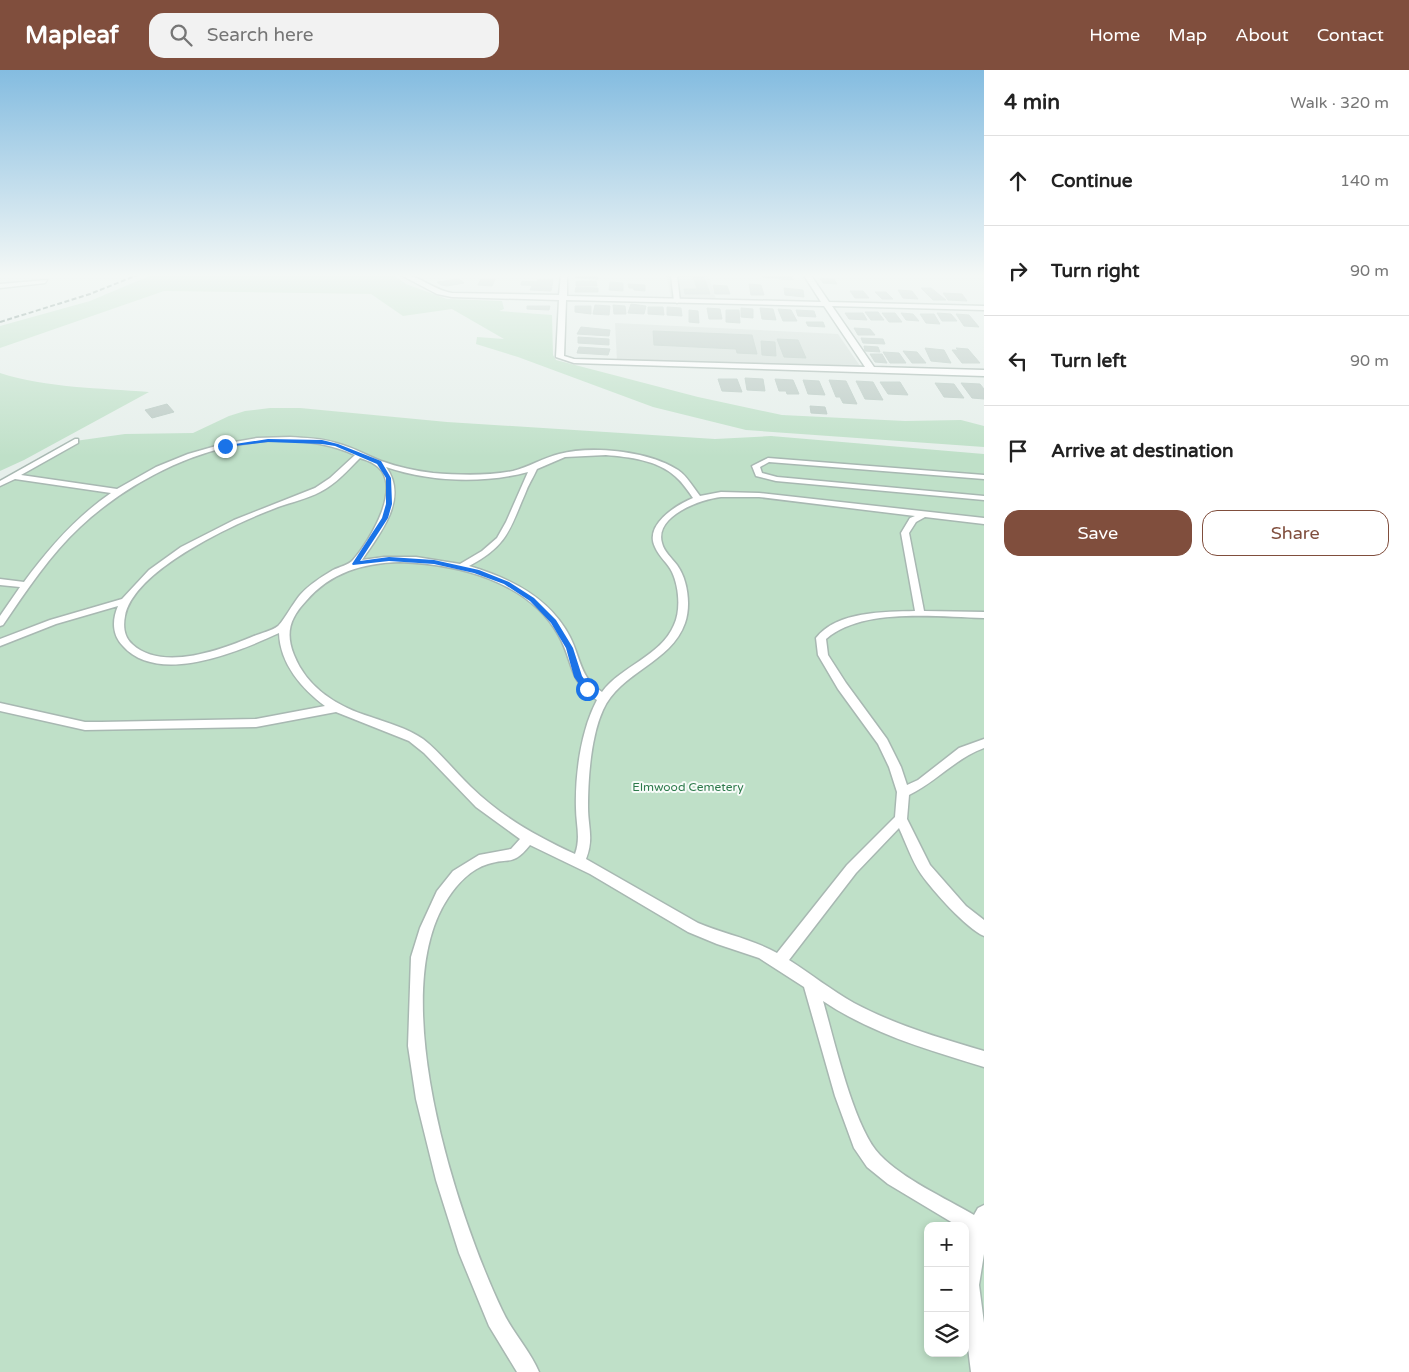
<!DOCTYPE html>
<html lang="en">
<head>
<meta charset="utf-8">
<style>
  body { margin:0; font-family:"Varela Round",sans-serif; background:#f2f2f2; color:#222 }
  .controls { position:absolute; right:15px; bottom:15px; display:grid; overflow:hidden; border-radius:10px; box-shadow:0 2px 8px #0003 }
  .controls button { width:45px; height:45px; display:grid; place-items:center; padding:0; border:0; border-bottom:1px solid #e0e0e0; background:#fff; color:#222; font:25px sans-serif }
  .stop { position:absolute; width:15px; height:15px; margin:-11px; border:4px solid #1a73e8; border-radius:50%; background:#fff }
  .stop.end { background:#1a73e8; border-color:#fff; box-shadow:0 1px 5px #0008 }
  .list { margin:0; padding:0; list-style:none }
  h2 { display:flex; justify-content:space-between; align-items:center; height:65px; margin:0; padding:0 20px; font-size:21px }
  h2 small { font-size:16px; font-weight:400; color:#767676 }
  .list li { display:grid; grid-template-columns:32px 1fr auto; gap:15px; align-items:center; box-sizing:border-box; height:90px; padding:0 20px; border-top:1px solid #e0e0e0 }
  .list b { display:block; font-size:19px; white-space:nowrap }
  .list em { font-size:16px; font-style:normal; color:#767676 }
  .actions { display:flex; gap:10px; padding:15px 20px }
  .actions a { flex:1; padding:11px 0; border:1px solid #804e3d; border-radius:15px; text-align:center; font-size:18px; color:#804e3d }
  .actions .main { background:#804e3d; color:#fff }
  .icon { flex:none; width:28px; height:28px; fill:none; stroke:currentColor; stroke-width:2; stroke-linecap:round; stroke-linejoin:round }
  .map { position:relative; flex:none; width:984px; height:1302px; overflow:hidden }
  header { display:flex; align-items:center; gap:30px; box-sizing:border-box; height:70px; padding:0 25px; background:#804e3d; color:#fff }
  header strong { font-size:24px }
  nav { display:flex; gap:28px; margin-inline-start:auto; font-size:18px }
  .search { width:350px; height:45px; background:#f2f2f2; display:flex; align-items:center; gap:12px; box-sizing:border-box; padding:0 18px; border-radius:15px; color:#767676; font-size:19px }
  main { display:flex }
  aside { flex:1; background:#fff }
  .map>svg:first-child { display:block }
  .built { fill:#d4dfda }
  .green { fill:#bfe0c8; fill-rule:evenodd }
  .building { fill:#bbcac4; stroke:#b8c9c2 }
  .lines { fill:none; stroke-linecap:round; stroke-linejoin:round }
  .lane-casing { stroke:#a8b8b2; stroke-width:3 }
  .street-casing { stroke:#a8b8b2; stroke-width:3 }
  .lane { fill:#fff; fill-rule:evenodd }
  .street { fill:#fff; fill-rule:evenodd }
  .rail { stroke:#5f7d75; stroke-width:2; stroke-dasharray:5 2.5; stroke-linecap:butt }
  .route { fill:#1a73e8 }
  .labels { text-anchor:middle; stroke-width:4; stroke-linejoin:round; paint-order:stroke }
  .park-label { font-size:12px; fill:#2d7a4b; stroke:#f7fbf9 }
</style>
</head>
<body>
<header>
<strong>Mapleaf</strong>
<div class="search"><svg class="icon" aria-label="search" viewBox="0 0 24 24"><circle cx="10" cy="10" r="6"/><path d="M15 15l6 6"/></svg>Search here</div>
<nav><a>Home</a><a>Map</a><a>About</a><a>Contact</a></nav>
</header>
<main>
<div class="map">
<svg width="984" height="1302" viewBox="0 0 984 1302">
  <rect width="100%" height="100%" fill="#e6efeb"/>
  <g class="built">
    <polygon points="666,204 708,204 716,229 671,228"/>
    <polygon points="615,253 838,264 860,296 617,291"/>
  </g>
  <g class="green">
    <polygon points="154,204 392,204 406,214 447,229 502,231 504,239 499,241 552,245 553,285 556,290 698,327 782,345 905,351 961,350 984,356 984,377 746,360 653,337 518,287 476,274 477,267 504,269 452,239 403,246 371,224 164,221 0,278 0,256 90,231"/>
    <path d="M0 303C47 318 100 318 149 322L24 390 0 401Z"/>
    <path d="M270 338H300L447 352 715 369 771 366 984 384V1302H0V414L75 371 125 364 193 363 229 346 245 341ZM928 1156H965V1283H928Z"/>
  </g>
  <g class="building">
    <polygon points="575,204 597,204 598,209 576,208"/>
    <polygon points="678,204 703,204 710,224 685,224 684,219 697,219 693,206"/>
    <polygon points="761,204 791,205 793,210 762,207"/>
    <polygon points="820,208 834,209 837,214 823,213"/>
    <polygon points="459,209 464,213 447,216 441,215 437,212"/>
    <polygon points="481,209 495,209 492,216 478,215"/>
    <polygon points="537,210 553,210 552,216 521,215 522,211 537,212"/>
    <polygon points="576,211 596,211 597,216 576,216"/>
    <polygon points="610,212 623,213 623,221 609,220"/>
    <polygon points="628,214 645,215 645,221 634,220 633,218 629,218"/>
    <polygon points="749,214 761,215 764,225 751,225"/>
    <polygon points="713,215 727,216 730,224 715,224"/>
    <polygon points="532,216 552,217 551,221 530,220"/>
    <polygon points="576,217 598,218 598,222 575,222"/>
    <polygon points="784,218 803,220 804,227 785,225"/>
    <polygon points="921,218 931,218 946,230 933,230"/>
    <polygon points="898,220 912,221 918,229 903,228"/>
    <polygon points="850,221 863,221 869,228 855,228"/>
    <polygon points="875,222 886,222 893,229 882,229"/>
    <polygon points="943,223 962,224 967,231 948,230"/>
    <polygon points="631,234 646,236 644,244 628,243"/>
    <polygon points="595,235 610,236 609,245 593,244"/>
    <polygon points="613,235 625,236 626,244 614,244"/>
    <polygon points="527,236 550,236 549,240 527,239"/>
    <polygon points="575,236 591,236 591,244 575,242"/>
    <polygon points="648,237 663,237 664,245 648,244"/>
    <polygon points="667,237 681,238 682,246 667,245"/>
    <polygon points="707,238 720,239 722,249 709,249"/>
    <polygon points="741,238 753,239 753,248 741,247"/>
    <polygon points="760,238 773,239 776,250 762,249"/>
    <polygon points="778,239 791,240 797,251 783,251"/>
    <polygon points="689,240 698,241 699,253 689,252"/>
    <polygon points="726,240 739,240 740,253 726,252"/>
    <polygon points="796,240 814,241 816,247 798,246"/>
    <polygon points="865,242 878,242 884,250 871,250"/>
    <polygon points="845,243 863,243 867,250 849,249"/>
    <polygon points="882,243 895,243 902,252 889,252"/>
    <polygon points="901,243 913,244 919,251 906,250"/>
    <polygon points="937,243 951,244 957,251 942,251"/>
    <polygon points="920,244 934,244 940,254 926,253"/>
    <polygon points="956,244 969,245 979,257 964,256"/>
    <polygon points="806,252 823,252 825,257 808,256"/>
    <polygon points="581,257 610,260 609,266 577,264"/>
    <polygon points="854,258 870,259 875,265 858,265"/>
    <polygon points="653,261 752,265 757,284 737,283 736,279 654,275"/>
    <polygon points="578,267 609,269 609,275 578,273"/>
    <polygon points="861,268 883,269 885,274 863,273"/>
    <polygon points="777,269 798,270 806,288 784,287"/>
    <polygon points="761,271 775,272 776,286 762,285"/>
    <polygon points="864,276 878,277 880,282 865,281"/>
    <polygon points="579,277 610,279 608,285 577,283"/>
    <polygon points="925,278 944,280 951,293 931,291"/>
    <polygon points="956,278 968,279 980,293 962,293 952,280 958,280"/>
    <polygon points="903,281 917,282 926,293 912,293"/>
    <polygon points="883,282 899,283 906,293 890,293"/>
    <polygon points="870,284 882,284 887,293 875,292"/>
    <polygon points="745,308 763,309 765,321 747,320"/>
    <polygon points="718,309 737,309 742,322 722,321"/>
    <polygon points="775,309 793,310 799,324 787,324 786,321 779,321"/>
    <polygon points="803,310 819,311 825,325 808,324"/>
    <polygon points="829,310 846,311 857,334 843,333 840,327 836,327"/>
    <polygon points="856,311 873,312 883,330 865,329"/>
    <polygon points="880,312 900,312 908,325 888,324"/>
    <polygon points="935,313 954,314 964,328 944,327"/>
    <polygon points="961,313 980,314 984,319 984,329 972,328"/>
    <polygon points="167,334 174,342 152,348 145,340"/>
    <polygon points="810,336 825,337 827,344 811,343"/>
  </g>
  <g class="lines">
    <defs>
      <g id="lane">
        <polygon points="674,204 677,206 680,231 677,233 674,231 671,206"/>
        <polygon points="47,210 45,213 0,218 0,214"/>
        <path d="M290 367C305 368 321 368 336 373 352 377 366 385 381 391 398 397 416 401 433 403 459 405 487 406 513 401 529 397 543 388 559 384 592 375 649 381 678 400 687 406 693 417 700 426L721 422 759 423 984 448V454L925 447 916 452 909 463 924 541 984 542V548C938 547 863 537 826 569L828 585 846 613 887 669 901 697 907 715 918 710 959 678 984 669V678C956 688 936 712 909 725L907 749 930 795 966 836 984 850V866C966 858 933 821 921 804 912 791 906 773 899 758L856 803 789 890C811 904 831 920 854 933 895 955 940 968 984 981V997C929 980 872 964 823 931 834 969 854 1059 880 1085 903 1109 945 1128 974 1145L978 1138 984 1135V1184L979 1215 984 1253V1302H971C965 1256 961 1208 969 1163L965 1160V1156H958L888 1114 867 1097 854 1078 835 1026 804 917 759 888 717 874 688 862 590 804 530 775C512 797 510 787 488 794 471 799 457 814 448 828 384 924 457 1145 502 1240 512 1262 530 1280 539 1302H517L489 1256 459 1183 436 1110 416 1029 408 976 411 887 420 858 437 821 453 801 479 785 511 779 520 769 476 737 424 683 409 671 336 642 256 657 85 660 0 641V633L85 652H101L256 649 325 636C302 619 280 594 279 563 240 581 158 616 123 576 112 565 112 550 118 536L56 554 0 576V569L50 550 122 529 149 500 181 477 234 450 315 418 330 408 355 385C263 345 148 393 80 457 50 485 26 521 3 555L0 556V546L20 517 0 515V509L24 512C49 478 76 447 111 423L15 409 0 416V411L75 369H78V373L21 405 117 419 156 397 188 384 223 374 257 368ZM606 385C629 387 658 390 676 407 683 413 688 421 693 428 676 435 644 455 655 477 659 487 668 493 672 502 679 517 681 540 674 555 661 586 621 596 602 622 580 608 581 589 570 567 550 528 510 508 469 496 507 476 509 461 525 424 528 415 533 408 537 399L565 387ZM360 388C365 390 370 391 374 394 406 413 369 472 353 490 349 495 339 497 333 500 321 507 309 515 300 525 294 532 282 553 278 556 272 561 261 563 254 566 221 580 162 602 132 574 124 567 123 556 125 546 134 499 236 453 278 437 292 432 307 429 320 422 336 414 348 400 360 388ZM386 397C430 412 483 414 528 402L506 452 497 468 482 481 460 494 416 487H384L362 490C380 463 409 429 386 397ZM721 427H759L915 446 910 448 901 463 915 541C884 542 837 541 816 568L818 585 838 619 878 674 889 697 897 722 895 747 847 795 777 883C752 869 724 864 698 853L586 789C594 769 588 757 588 737 588 708 591 666 603 640 620 602 671 593 685 553 691 536 688 510 677 495 672 488 664 482 662 473 654 446 701 429 721 427ZM400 492C458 494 529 511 559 566 574 593 568 611 597 630 581 660 575 704 576 738 576 754 581 768 575 784 536 766 502 747 471 717 454 701 441 683 423 669 407 658 388 653 371 647 338 637 307 618 294 585 285 563 290 548 306 531 331 502 363 493 400 492Z"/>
        <polygon points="768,388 984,405 984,409 769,392 760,397 762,403 777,407 984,426 984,430 776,411 756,406 752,396"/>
      </g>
      <path id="street" d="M399 204C418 204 433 220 452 223L559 225 561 204H567V226L821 232 803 204H810L829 232 984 236V240L832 236 874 297 984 300V306L574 293 556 287 559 230 452 227 437 224ZM566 230 824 236 865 297 574 289 564 286Z"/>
    </defs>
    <use href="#lane" class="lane-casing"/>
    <use href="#street" class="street-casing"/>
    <use href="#lane" class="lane"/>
    <use href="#street" class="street"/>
    <polyline class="rail" points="0,252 90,224 140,204"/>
  </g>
  <linearGradient id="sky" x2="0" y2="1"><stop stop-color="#84bce0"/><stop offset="0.53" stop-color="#f4f8f6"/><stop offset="1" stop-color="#f4f8f6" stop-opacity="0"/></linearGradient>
  <rect width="984" height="387" fill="url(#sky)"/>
  <polygon class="route" points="268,369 322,370 338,374 381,391 391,408 392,434 388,448 360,491 389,487 434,490 479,500 509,512 534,528 556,550 573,578 582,606 591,619 590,621 584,621 574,607 566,578 551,553 530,531 504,514 474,503 434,494 389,491 353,495 352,494 382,448 386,434 386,408 377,394 335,376 322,374 268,372 225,377 222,376"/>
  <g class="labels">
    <g class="park-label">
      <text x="688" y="721">Elmwood Cemetery</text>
    </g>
  </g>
</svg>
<div class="controls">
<button>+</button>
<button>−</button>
<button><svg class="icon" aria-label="layers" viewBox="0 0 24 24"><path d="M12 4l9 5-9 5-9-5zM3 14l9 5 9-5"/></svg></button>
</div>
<div class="stop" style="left:587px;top:619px"></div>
<div class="stop end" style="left:225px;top:376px"></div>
</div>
<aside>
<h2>4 min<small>Walk · 320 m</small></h2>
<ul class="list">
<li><svg class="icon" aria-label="ahead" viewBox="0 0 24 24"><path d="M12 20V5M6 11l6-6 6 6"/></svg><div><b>Continue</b></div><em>140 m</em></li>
<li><svg class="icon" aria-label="right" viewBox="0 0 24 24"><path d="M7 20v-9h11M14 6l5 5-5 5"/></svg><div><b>Turn right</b></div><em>90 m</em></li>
<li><svg class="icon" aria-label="left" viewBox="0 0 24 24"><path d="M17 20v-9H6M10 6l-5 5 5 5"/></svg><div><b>Turn left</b></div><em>90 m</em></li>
<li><svg class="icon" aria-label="arrive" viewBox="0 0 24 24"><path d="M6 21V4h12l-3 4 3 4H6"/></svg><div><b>Arrive at destination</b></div></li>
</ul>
<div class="actions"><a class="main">Save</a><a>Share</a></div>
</aside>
</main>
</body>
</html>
